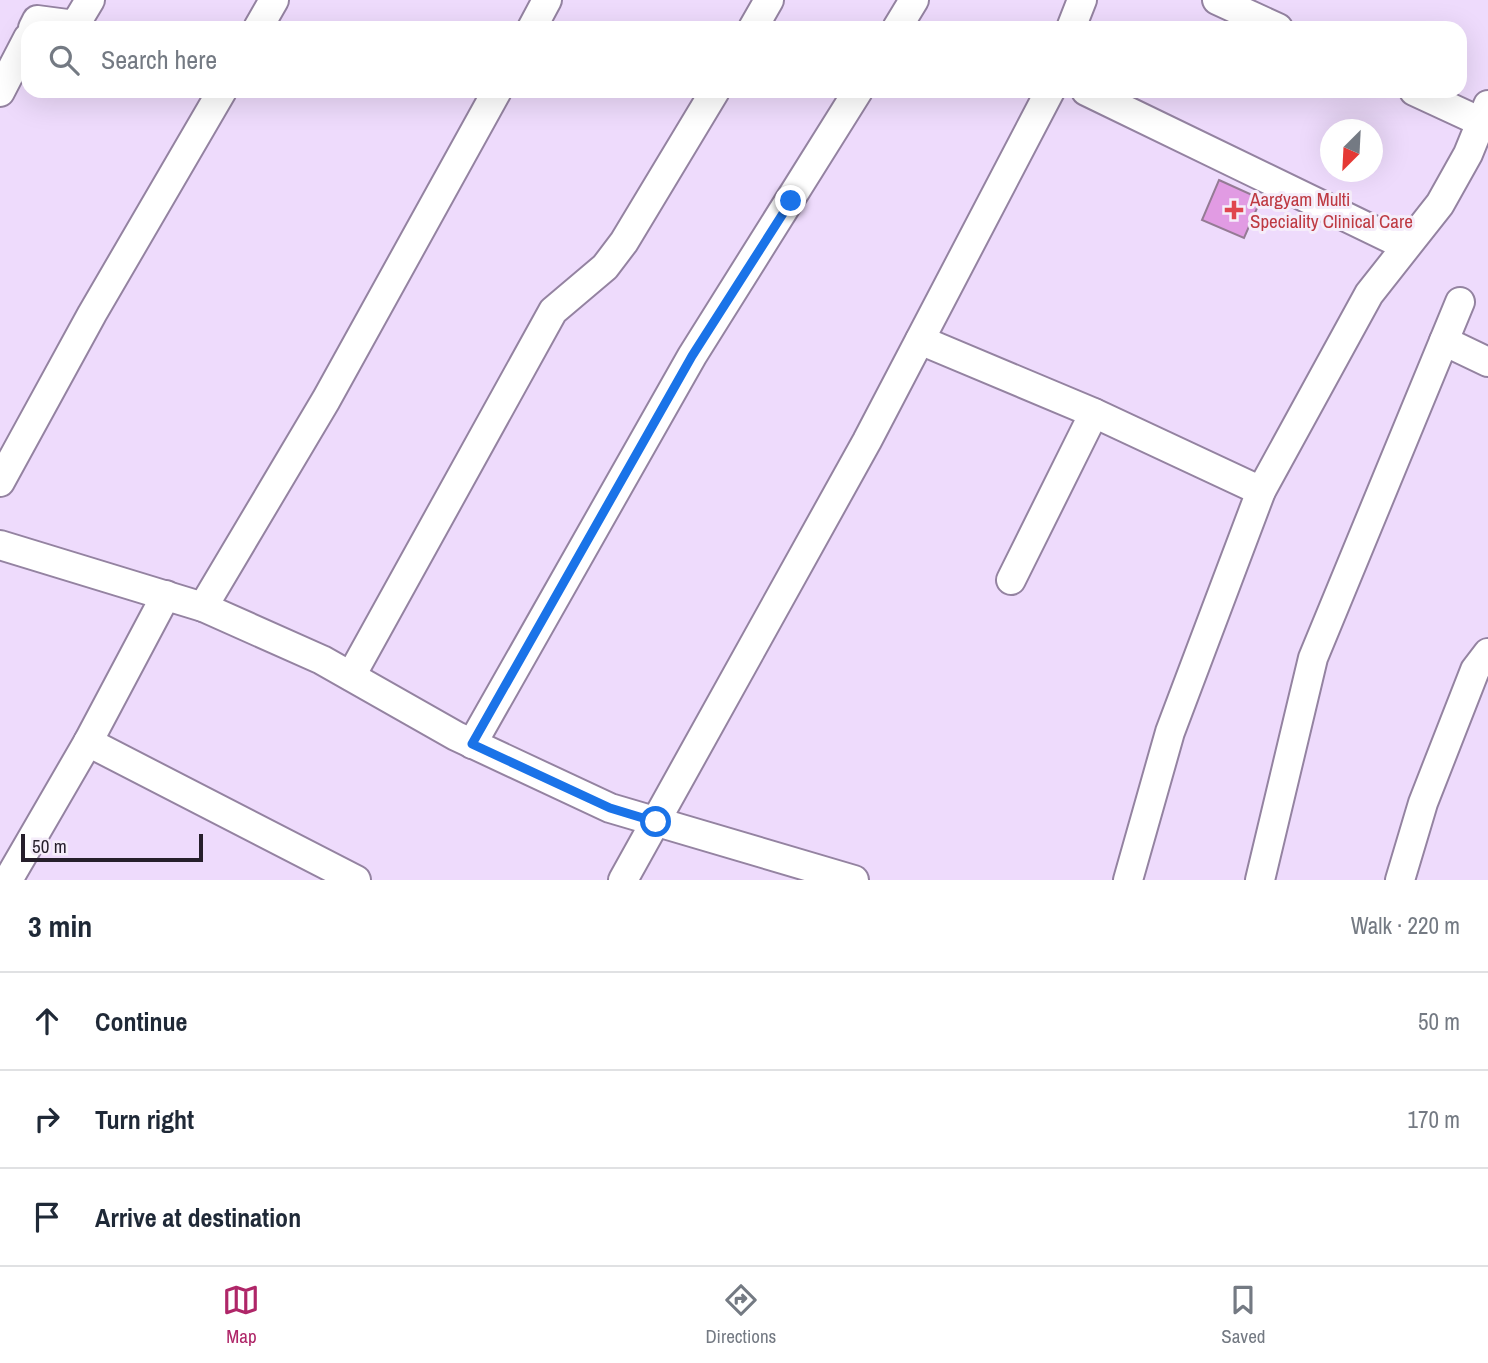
<!DOCTYPE html>
<html lang="en">
<head>
<meta charset="utf-8">
<style>
  body { margin:0; font-family:"Archivo Narrow",sans-serif; background:#f2f2f3; color:#1f2937 }
  .compass { position:absolute; left:1320px; top:119px; width:63px; height:63px; border-radius:50%; background:#fff; box-shadow:0 7px 28px #0002; rotate:204deg }
  .scale { position:absolute; left:21px; bottom:18px; width:182px; box-sizing:border-box; padding-left:7px; border:4px solid #261f2b; border-top:0; font-size:19px; line-height:24px; white-space:nowrap; color:#261f2b; -webkit-text-stroke:5px #f5edfa; paint-order:stroke }
  .stop { position:absolute; width:21px; height:21px; margin:-16px; border:5px solid #1a73e8; border-radius:50%; background:#fff }
  .stop.end { background:#1a73e8; border-color:#fff; box-shadow:0 2px 7px #0008 }
  .list { margin:0; padding:0; list-style:none }
  h2 { display:flex; justify-content:space-between; align-items:center; height:91px; margin:0; padding:0 28px; font-size:30px }
  h2 small { font-size:23px; font-weight:400; color:#747a83 }
  .list li { display:grid; grid-template-columns:46px 1fr auto; gap:21px; align-items:center; box-sizing:border-box; height:98px; padding:0 28px; border-top:2px solid #e0e1e3 }
  .list b { display:block; font-size:26px; white-space:nowrap }
  .list em { font-size:23px; font-style:normal; color:#747a83 }
  .icon { flex:none; width:38px; height:38px; fill:none; stroke:currentColor; stroke-width:2; stroke-linecap:round; stroke-linejoin:round }
  .map { position:relative; flex:none; width:1488px; height:880px; overflow:hidden }
  .search { position:absolute; background:#fff; box-shadow:0 7px 28px #0002; left:21px; right:21px; top:21px; height:77px; display:flex; align-items:center; gap:18px; box-sizing:border-box; padding:0 24px; border-radius:21px; color:#747a83; font-size:26px }
  .sheet { height:385px; background:#fff }
  nav { display:flex; justify-content:space-around; align-items:center; box-sizing:border-box; height:98px; border-top:2px solid #e0e1e3; background:#fff; font-size:19px; color:#747a83 }
  nav a { display:grid; justify-items:center; gap:4px }
  nav .on { color:#af2668 }
  .map>svg:first-child { display:block }
  .building { fill:#e19be3; stroke:#957b95; stroke-width:2 }
  .lines { fill:none; stroke-linecap:round; stroke-linejoin:round }
  .street-casing { stroke:#9483a1; stroke-width:32 }
  .street { stroke:#fff; stroke-width:28 }
  .route { stroke:#1a73e8; stroke-width:9 }
  .health-dot { fill:#e0444e; stroke:#f5edfa; stroke-width:2.5 }
  .labels { text-anchor:middle; stroke-width:6; stroke-linejoin:round; paint-order:stroke }
  .health-label { font-size:19px; fill:#be3a42; stroke:#f5edfa; text-anchor:start }
</style>
</head>
<body>
<div class="map">
<svg width="1488" height="880" viewBox="0 0 1488 880">
  <rect width="100%" height="100%" fill="#eedbfc"/>
  <polygon class="building" points="1219,180 1261,199 1244,238 1202,220"/>
  <g class="lines">
    <defs>
      <g id="street">
        <polyline points="1217,0 1278,28"/>
        <polyline points="33,28 37,20 75,25 90,0"/>
        <polyline points="258,28 274,0"/>
        <polyline points="532,28 547,0"/>
        <polyline points="753,28 769,0"/>
        <polyline points="897,28 914,0"/>
        <polyline points="1071,28 1082,0"/>
        <polyline points="1086,91 1406,246"/>
        <polyline points="1414,91 1481,122"/>
        <polyline points="0,92 28,38"/>
        <polyline points="920,340 1094,413 1261,491"/>
        <polyline points="1444,341 1488,362"/>
        <polyline points="0,482 92,314 222,91"/>
        <polyline points="0,545 203,607 322,660 456,736 610,808 854,880"/>
        <polyline points="1011,580 1094,413"/>
        <polyline points="203,607 326,400 497,91"/>
        <polyline points="351,676 553,311 605,267 624,242 715,91"/>
        <polyline points="88,742 356,880"/>
        <polyline points="472,744 692,356 858,91"/>
        <polyline points="8,880 88,742 166,595"/>
        <polyline points="623,880 867,441 1050,91"/>
        <polyline points="1128,880 1170,732 1261,491 1369,294 1440,204 1468,154 1488,105"/>
        <polyline points="1260,880 1313,658 1460,302"/>
        <polyline points="1400,880 1423,803 1475,670 1488,653"/>
      </g>
    </defs>
    <use href="#street" class="street-casing"/>
    <use href="#street" class="street"/>
  </g>
  <g class="lines">
    <polyline class="route" points="656,822 610,808 472,744 692,356 791,201"/>
  </g>
  <path class="health-dot" d="M1230.5 199.5h7v7h7v7h-7v7h-7v-7h-7v-7h7z"/>
  <g class="labels">
    <g class="health-label">
      <text x="1250" y="206">Aargyam Multi<tspan x="1250" dy="22">Speciality Clinical Care</tspan></text>
    </g>
  </g>
</svg>
<svg class="compass" viewBox="-18 -18 36 36"><path d="M0-13l5 13h-10z" fill="#e53935"/><path d="M0 13l5-13h-10z" fill="#747a83"/></svg>
<div class="scale">50 m</div>
<div class="stop" style="left:656px;top:822px"></div>
<div class="stop end" style="left:791px;top:201px"></div>
<div class="search"><svg class="icon" aria-label="search" viewBox="0 0 24 24"><circle cx="10" cy="10" r="6"/><path d="M15 15l6 6"/></svg>Search here</div>
</div>
<section class="sheet">
<h2>3 min<small>Walk · 220 m</small></h2>
<ul class="list">
<li><svg class="icon" aria-label="ahead" viewBox="0 0 24 24"><path d="M12 20V5M6 11l6-6 6 6"/></svg><div><b>Continue</b></div><em>50 m</em></li>
<li><svg class="icon" aria-label="right" viewBox="0 0 24 24"><path d="M7 20v-9h11M14 6l5 5-5 5"/></svg><div><b>Turn right</b></div><em>170 m</em></li>
<li><svg class="icon" aria-label="arrive" viewBox="0 0 24 24"><path d="M6 21V4h12l-3 4 3 4H6"/></svg><div><b>Arrive at destination</b></div></li>
</ul>
</section>
<nav>
<a class="on"><svg class="icon" aria-label="map" viewBox="0 0 24 24"><path d="M3 6l6-2 6 2 6-2v14l-6 2-6-2-6 2zM9 4v14M15 6v14"/></svg>Map</a>
<a><svg class="icon" aria-label="directions" viewBox="0 0 24 24"><path d="M12 3l9 9-9 9-9-9zM9 14v-3h6M13 9l2 2-2 2"/></svg>Directions</a>
<a><svg class="icon" aria-label="saved" viewBox="0 0 24 24"><path d="M7 4h10v16l-5-4-5 4z"/></svg>Saved</a>
</nav>
</body>
</html>
